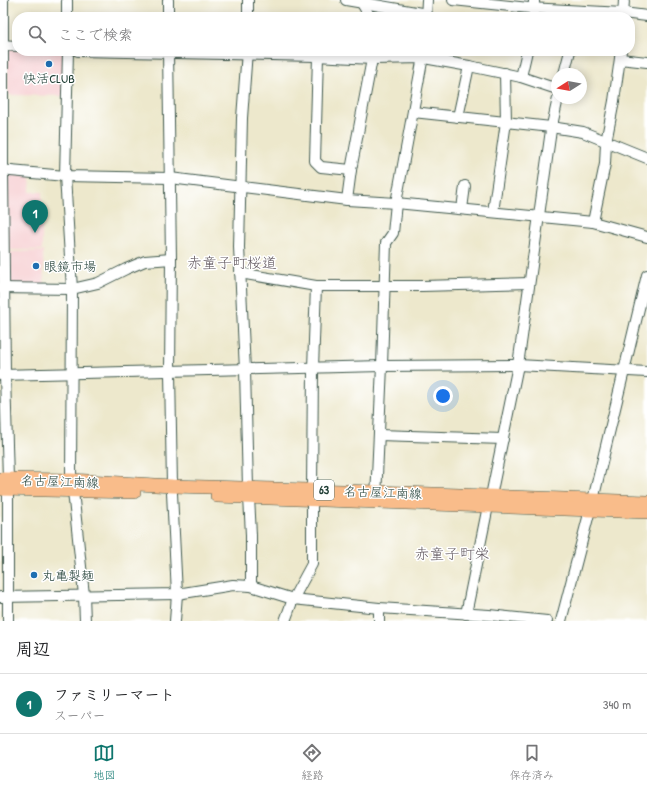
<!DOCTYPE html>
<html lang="ja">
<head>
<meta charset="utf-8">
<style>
  body { margin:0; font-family:"Patrick Hand","Klee One",sans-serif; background:#f6f6f6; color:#202124 }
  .compass { position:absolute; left:551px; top:68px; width:36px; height:36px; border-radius:50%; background:#fff; box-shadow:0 2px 10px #0003; rotate:259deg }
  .you { position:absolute; left:443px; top:396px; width:14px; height:14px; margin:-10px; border:3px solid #fff; border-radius:50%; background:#1a73e8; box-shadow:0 0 0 6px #1a73e833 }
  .badge { display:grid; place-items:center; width:26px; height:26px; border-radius:50%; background:#0f766e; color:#fff; font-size:13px; font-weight:700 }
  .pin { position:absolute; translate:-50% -33px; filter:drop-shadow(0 1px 2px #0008) }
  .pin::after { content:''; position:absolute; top:21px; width:14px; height:12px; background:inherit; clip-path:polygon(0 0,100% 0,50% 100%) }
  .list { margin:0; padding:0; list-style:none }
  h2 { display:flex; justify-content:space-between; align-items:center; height:52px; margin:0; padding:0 16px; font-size:17px }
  h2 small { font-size:13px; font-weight:400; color:#757577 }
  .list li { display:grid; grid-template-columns:26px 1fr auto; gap:12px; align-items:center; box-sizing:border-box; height:60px; padding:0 16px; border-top:1px solid #e0e0e0 }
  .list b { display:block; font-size:15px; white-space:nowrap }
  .list p { margin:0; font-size:13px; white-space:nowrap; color:#757577 }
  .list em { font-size:13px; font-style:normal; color:#757577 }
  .icon { flex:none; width:22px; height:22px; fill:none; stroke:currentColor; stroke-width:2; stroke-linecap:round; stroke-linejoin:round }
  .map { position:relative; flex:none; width:647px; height:621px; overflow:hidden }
  .search { position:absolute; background:#fff; box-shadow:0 2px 10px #0003; left:12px; right:12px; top:12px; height:44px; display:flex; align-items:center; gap:10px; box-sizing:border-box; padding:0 14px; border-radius:16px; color:#757577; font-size:15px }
  .sheet { height:112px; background:#fff }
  nav { display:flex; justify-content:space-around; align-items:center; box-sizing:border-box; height:56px; border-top:1px solid #e0e0e0; background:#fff; font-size:11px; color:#757577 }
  nav a { display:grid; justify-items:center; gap:2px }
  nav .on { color:#0f766e }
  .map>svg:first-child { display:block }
  .built { fill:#f7cfd2 }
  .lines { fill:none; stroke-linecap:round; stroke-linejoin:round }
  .minor-casing { stroke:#3e574b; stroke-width:12 }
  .major-casing { stroke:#3e574b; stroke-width:14 }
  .minor { stroke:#fff; stroke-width:10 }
  .major { stroke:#f9bc8a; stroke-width:13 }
  .poi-dot { fill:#1f6fb2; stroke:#fff; stroke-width:1.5 }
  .labels { text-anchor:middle; stroke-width:3; stroke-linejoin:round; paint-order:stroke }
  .shield { fill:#fff; stroke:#627771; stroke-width:1 }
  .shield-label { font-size:12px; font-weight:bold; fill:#1f3d34 }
  .poi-label { font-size:13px; fill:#1f3d34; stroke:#fff; text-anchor:start }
  .street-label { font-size:13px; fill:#1f3d34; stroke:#fff }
  .quarter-label { font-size:15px; fill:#625960; stroke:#fff }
</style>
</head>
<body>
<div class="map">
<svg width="647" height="621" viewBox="0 0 647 621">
  <rect width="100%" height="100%" fill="#fff"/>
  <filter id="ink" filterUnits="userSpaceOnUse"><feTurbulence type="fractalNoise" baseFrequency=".025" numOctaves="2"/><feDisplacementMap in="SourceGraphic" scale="8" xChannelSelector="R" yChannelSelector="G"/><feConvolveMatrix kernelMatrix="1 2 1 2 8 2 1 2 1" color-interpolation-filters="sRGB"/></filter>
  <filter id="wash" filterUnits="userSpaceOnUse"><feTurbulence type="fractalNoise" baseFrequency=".012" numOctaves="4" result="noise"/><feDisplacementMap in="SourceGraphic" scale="16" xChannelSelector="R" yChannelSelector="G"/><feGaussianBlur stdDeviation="0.9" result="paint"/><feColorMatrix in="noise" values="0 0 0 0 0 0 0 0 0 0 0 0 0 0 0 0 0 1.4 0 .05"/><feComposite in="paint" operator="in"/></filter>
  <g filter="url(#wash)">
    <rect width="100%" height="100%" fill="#ede8cc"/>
    <g class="built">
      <polygon points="7,48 17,49 17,51 66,52 66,96 8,95"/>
      <polygon points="4,172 31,174 30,192 42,192 42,250 6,250"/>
      <polygon points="43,251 44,286 6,286 6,252"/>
    </g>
  </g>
  <g filter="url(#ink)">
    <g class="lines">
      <defs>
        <g id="minor">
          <polyline points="3,0 3,170 5,375 8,479 8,621"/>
          <polyline points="67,0 67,17"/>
          <polyline points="168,0 168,17"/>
          <polyline points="346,0 427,14"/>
          <polyline points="360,0 370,17"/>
          <polyline points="453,0 529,8 623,13 647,16"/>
          <polyline points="248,17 248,0"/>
          <polyline points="426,17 427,0"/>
          <polyline points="534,17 534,0"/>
          <polyline points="623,17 624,0"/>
          <polyline points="0,45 17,46"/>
          <polyline points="68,51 65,176 72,289 71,480"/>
          <polyline points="78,51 316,56 372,59 424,58 469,66 521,77 557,89"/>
          <polyline points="168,51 171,259 170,372 172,486"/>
          <polyline points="247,51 242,118 239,247 245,370 248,488"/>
          <polyline points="318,56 315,161 321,167 351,170"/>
          <polyline points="620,59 647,62"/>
          <polyline points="564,74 570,51"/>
          <polyline points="521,77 527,51"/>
          <polyline points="413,112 551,127 583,132 647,158"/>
          <polyline points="458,117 469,66"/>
          <polyline points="0,170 65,176 170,178 347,200 396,203 593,222 647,237"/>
          <polyline points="347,200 351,170 372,59 373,51"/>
          <polyline points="462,209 465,186"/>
          <polyline points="493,212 506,122 505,73"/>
          <polyline points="593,222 605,164 606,142 614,101 621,51"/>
          <polyline points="240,273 316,286 422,286 529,283"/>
          <polyline points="0,288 72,289 98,283 126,269 145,261 171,259"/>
          <polyline points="0,375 382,366 518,365 647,372"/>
          <polyline points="379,435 503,439"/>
          <polyline points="312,490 313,368 316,286"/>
          <polyline points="73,491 84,595 85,621"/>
          <polyline points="172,493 177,594 175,621"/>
          <polyline points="491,496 518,365 551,130 558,98"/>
          <polyline points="249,497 251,535 251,586"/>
          <polyline points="376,498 382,366 386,243 393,233 396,203 424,51"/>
          <polyline points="593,500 647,275"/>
          <polyline points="0,597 177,594 233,585 251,586 293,599 379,608 489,615 547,621"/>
          <polyline points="466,614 488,506"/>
          <polyline points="285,621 293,599 312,564 312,500"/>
          <polyline points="379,621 379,608"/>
          <polyline points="561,621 590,510"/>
        </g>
        <g id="major">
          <polyline points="0,479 71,480 172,486 377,492 647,502"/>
          <polyline points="0,489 134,492"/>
          <polyline points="217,496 647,512"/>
        </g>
      </defs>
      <use href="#minor" class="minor-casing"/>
      <use href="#major" class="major-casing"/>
      <use href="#minor" class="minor"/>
      <use href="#major" class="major"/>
    </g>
  </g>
  <g class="poi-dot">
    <circle cx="49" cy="64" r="4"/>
    <circle cx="36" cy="266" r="4"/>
    <circle cx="34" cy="575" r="4"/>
  </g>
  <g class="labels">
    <rect class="shield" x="314" y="480" width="20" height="20" rx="3"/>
    <g class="shield-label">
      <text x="324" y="494">63</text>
    </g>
    <g class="poi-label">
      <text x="49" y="83" text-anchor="middle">快活CLUB</text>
      <text x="44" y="271">眼鏡市場</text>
      <text x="42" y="580">丸亀製麺</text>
    </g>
    <g class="street-label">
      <text transform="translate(60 481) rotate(2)" y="5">名古屋江南線</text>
      <text transform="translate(383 492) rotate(2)" y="5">名古屋江南線</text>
    </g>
    <g class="quarter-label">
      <text x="232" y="268">赤童子町桜道</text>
      <text x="452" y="559">赤童子町栄</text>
    </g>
  </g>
</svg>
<svg class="compass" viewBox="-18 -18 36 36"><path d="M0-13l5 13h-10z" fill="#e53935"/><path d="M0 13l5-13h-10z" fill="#757577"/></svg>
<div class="you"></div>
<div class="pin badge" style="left:35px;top:233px">1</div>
<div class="search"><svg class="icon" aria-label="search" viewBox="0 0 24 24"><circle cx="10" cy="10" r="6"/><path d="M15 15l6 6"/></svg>ここで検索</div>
</div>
<section class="sheet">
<h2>周辺<small></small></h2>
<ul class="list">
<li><span class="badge">1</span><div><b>ファミリーマート</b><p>スーパー</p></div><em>340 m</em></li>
</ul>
</section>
<nav>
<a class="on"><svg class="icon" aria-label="map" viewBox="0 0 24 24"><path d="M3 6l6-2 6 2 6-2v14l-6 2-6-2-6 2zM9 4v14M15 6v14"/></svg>地図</a>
<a><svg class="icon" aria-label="directions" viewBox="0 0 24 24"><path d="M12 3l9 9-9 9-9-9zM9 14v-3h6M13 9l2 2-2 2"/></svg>経路</a>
<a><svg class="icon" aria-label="saved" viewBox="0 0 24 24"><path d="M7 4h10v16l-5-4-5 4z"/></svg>保存済み</a>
</nav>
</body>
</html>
